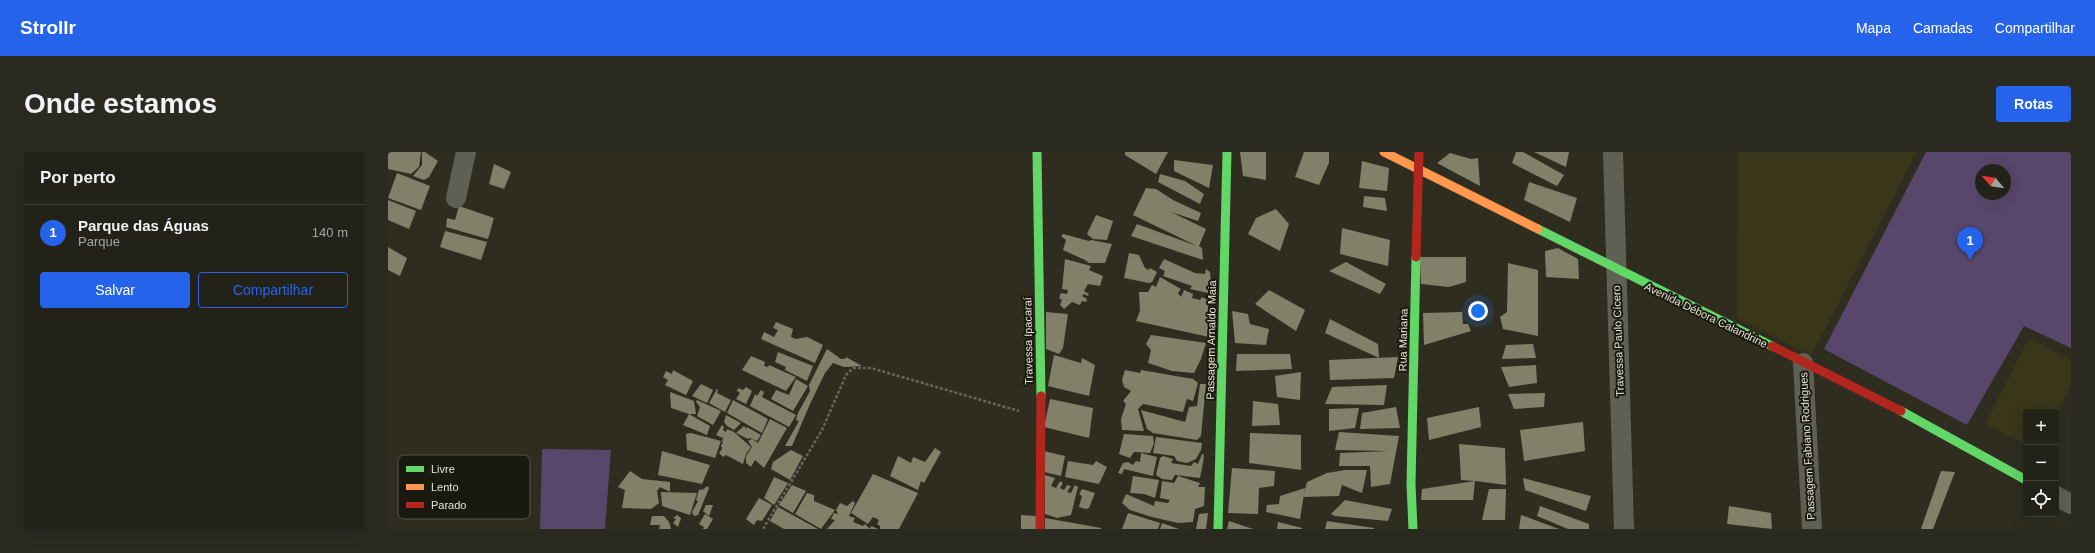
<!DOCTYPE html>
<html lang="pt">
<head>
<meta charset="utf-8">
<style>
  body { margin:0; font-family:Helvetica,sans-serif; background:#2a2a21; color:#f1f3f6 }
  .controls { position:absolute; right:12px; bottom:12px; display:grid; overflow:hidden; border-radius:4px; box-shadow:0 4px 16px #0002 }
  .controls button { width:36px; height:36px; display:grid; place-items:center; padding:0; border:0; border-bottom:1px solid #3f3f37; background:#222218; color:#f1f3f6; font:20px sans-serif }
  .compass { position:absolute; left:1587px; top:12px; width:36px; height:36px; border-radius:50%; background:#222218; box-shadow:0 4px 16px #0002; rotate:299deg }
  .you { position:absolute; left:1090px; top:159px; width:14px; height:14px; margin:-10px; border:3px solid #fff; border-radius:50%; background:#1a73e8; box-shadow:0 0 0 6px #1a73e833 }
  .badge { display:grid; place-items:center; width:26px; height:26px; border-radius:50%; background:#2563eb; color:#fff; font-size:13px; font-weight:700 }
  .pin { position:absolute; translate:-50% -33px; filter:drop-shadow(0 1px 2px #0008) }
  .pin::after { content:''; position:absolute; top:21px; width:14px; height:12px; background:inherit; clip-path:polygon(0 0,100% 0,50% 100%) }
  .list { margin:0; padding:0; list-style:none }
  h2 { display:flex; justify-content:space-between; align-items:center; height:52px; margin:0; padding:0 16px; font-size:17px }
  h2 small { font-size:13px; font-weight:400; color:#a2a4a2 }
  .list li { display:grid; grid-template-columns:26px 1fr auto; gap:12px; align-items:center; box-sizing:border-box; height:56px; padding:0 16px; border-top:1px solid #3f3f37 }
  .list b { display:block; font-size:15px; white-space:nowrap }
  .list p { margin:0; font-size:13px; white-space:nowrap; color:#a2a4a2 }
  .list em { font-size:13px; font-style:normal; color:#a2a4a2 }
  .actions { display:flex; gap:8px; padding:12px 16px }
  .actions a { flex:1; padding:9px 0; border:1px solid #2563eb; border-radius:4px; text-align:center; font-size:14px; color:#2563eb }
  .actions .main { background:#2563eb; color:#fff }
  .icon { flex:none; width:22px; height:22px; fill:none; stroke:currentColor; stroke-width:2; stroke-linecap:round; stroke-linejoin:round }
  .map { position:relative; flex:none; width:1683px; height:377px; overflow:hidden; border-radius:4px }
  header { display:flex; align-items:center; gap:24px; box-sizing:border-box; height:56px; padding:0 20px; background:#2563eb; color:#fff }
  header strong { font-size:19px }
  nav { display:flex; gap:22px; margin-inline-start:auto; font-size:14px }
  .intro { display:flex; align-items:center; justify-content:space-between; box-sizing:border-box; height:96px; padding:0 24px }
  h1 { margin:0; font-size:28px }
  .button { padding:10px 18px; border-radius:4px; background:#2563eb; color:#fff; font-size:14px; font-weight:700 }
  main { display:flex; gap:24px; padding:0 24px }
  aside { flex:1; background:#222218; border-radius:4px; box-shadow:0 4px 16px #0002 }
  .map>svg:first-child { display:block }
  .built { fill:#393619 }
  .green { fill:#59476b; fill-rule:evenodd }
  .building { fill:#828069 }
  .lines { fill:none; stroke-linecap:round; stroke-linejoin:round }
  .path { stroke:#68675d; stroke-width:2.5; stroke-dasharray:3 2; stroke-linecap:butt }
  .street { stroke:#605f53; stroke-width:20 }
  .fast { stroke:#63d668; stroke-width:9 }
  .slow { stroke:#ff974d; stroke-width:9 }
  .jam { stroke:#b3261e; stroke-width:9 }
  .labels { text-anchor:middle; stroke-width:4; stroke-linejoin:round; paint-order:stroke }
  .street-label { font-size:11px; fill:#e6e4d6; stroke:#1a190f }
  .key { fill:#1a190f; stroke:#57564b; stroke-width:1 }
  .key-label { font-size:11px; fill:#e6e4d6 }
</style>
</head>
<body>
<header>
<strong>Strollr</strong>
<nav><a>Mapa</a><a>Camadas</a><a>Compartilhar</a></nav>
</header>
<div class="intro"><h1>Onde estamos</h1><a class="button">Rotas</a></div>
<main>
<aside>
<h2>Por perto<small></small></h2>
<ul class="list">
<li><span class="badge">1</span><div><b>Parque das Águas</b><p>Parque</p></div><em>140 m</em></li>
</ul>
<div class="actions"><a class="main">Salvar</a><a>Compartilhar</a></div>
</aside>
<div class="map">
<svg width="1683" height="377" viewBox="0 0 1683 377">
  <rect width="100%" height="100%" fill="#2e2d20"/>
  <g class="built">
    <polygon points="1350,0 1529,0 1423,204 1349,166"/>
    <polygon points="1641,186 1683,208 1683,232 1668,263 1668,260 1638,260 1638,292 1597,272"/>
  </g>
  <g class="green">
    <path d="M1538 0H1683V196L1636 174 1579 273 1436 197ZM1593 18H1617V42H1593Z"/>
    <polygon points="154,297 223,298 217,377 152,377"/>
  </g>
  <g class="building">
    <polygon points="0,0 33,0 31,15 23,22 0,17"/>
    <polygon points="34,0 37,0 50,9 41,25 36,28 25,24 34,13"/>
    <polygon points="737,0 780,0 768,22 737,3"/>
    <polygon points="852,0 878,0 878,28 855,24"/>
    <polygon points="916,0 941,0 941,11 931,33 907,25"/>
    <polygon points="1128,0 1135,0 1176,23 1169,34 1124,11"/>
    <polygon points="1146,0 1181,0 1178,15"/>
    <polygon points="1062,1 1083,7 1090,6 1092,34 1049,11"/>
    <polygon points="786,8 825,13 821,36 786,19"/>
    <polygon points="974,9 1001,16 999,39 971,36"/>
    <polygon points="106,12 123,20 116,37 101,32"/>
    <polygon points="9,21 42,34 33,58 0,46"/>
    <polygon points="772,22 797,29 816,42 812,52 770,30"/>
    <polygon points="1141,30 1189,46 1182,70 1136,48"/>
    <polygon points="758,36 768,37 785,48 813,61 810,69 783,60 818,77 811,94 814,96 815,108 743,84 749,72 809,94 745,63"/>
    <polygon points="976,44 997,46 999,59 975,55"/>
    <polygon points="0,48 28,59 21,77 0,68"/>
    <polygon points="71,54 106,66 100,87 58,75 59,66 67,68"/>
    <polygon points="888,57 901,72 892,99 860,82 868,66"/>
    <polygon points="708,63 725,69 719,88 705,87 699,82"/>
    <polygon points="954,76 1002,88 1000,114 952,102"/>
    <polygon points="57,79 99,90 93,108 52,95"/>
    <polygon points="675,82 701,89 703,88 724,92 717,111 701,111 697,108 675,98 678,88 673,84"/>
    <polygon points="0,95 19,106 12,124 0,118"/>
    <polygon points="1170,96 1190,107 1191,127 1158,125 1157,99"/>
    <polygon points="741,101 751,103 757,116 761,118 762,116 769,120 764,130 761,131 736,126"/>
    <polygon points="1032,105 1078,105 1078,130 1061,135 1033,132"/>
    <polygon points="677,107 703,114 701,118 715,124 712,134 700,132 696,139 701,142 700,144 696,142 694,144 699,147 698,150 694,149 692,153 684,150 676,157 672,153 674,148 671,146 673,141 679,142 680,138 674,137"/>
    <polygon points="776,107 807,121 817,122 818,117 822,120 823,131 820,141 802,137 804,134 775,124 777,119 771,116"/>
    <polygon points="958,110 998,132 992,142 941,119"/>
    <polygon points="1120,111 1150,118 1150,184 1115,177 1112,165 1119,160"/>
    <polygon points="772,125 793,137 790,141 793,145 796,138 805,142 804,146 812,148 814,145 820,148 821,185 748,169 752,159 751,140 760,140 764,133 768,135"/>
    <polygon points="881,138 917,158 908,179 867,152"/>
    <polygon points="844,159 860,162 862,172 881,177 878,193 847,191"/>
    <polygon points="658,160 680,162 675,196 671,202 658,197"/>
    <polygon points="1074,160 1075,172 1080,172 1083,179 1036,193 1035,161"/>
    <polygon points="942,167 990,192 991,206 937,181"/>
    <polygon points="388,170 405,177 403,185 408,187 419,185 435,193 427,211 373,187 376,180 386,185 390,178 385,176"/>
    <polygon points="763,183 818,191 813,207 806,221 784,219 760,211 763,198 758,192"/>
    <polygon points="1145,192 1148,206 1114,207 1118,193"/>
    <polygon points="439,197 453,207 457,207 458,205 474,214 456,215 445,211 437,221 422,252 404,294 397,294 411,269 408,268 410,261 422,239 421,233"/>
    <polygon points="390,200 425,214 419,229 397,218 398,215 387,210"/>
    <polygon points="849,202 902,202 904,217 848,219"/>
    <polygon points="666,203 693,211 694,206 707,213 701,244 660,234"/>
    <polygon points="363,204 377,210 376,214 380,215 381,213 408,225 398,239 354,218"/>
    <polygon points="1010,205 1006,226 942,228 941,208"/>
    <polygon points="1148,213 1149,231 1121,235 1113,215"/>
    <polygon points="285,218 305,229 298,243 277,233 280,228 275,225 278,219 284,222"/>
    <polygon points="737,218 752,221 753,218 805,227 810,231 805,249 799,247 795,260 755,252 750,257 756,279 734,278 733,267 738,252 735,249 743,239 736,235 734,228"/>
    <polygon points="913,220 912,248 889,245 887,224"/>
    <polygon points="408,227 420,234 405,259 383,247 388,238 401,243"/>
    <polygon points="313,232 325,238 319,251 304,244"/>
    <polygon points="812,232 818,232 813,284 809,288 765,281 759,277 753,258 797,270 801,255 809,254"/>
    <polygon points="999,233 996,253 937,252 944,235"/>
    <polygon points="358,235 364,239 358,252 348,247 352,241 349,239 350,236 355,238"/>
    <polygon points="329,237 330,238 329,241 343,248 337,260 321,251"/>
    <polygon points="373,238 376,240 374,245 408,263 401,275 362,254 367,242 369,244"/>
    <polygon points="282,240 306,249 308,262 301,262 322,274 319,283 295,273 301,262 283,256"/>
    <polygon points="1157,241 1156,255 1126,257 1120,242"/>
    <polygon points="662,247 705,256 701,286 656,275"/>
    <polygon points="309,248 333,259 325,273 309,264 312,255 308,250"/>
    <polygon points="345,248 380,267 374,281 339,261"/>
    <polygon points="865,249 890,252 892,273 864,274"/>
    <polygon points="1008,255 1012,276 972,277 974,261"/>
    <polygon points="1091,255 1093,275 1041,288 1039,266"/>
    <polygon points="971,256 967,276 941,279 941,257"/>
    <polygon points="338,263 353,271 346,278 339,274 336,270"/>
    <polygon points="382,267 399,276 376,316 367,308 363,315 358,311 358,304 364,295 360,289 364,287 370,291"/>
    <polygon points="1195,270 1197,299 1136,309 1132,278"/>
    <polygon points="334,273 336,275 335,278 338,280 339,277 346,280 363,295 358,302 355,312 338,303 335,305 331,301 334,297 333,293 335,291 334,289 335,286 328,283"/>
    <polygon points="356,274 359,277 359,275 373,283 369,289 362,286 360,287 348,281"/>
    <polygon points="951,280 1011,284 1002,332 983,335 982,314 951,314 952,301 1001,299 947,298"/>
    <polygon points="303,281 333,289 327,306 299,298 298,282"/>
    <polygon points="862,281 913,283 913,318 861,311"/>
    <polygon points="736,282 765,284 766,291 762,301 746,300 742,306 731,302"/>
    <polygon points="768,285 814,291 813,298 808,307 799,311 789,309 786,304 765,301"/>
    <polygon points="1071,292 1117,296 1118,333 1087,329 1085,348 1033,348 1034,337 1087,329 1073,328"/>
    <polygon points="547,296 553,300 536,331 533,329 530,338 502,324 510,304 523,311 525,305 537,310"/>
    <polygon points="403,298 415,304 402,328 383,317 385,310"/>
    <polygon points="274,299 322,313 314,332 270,323"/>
    <polygon points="656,299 677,304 673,324 656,320"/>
    <polygon points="753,301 769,305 765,324 736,317 734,322 730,321 735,311 740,310 745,313 748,309 752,310"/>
    <polygon points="814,302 816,303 815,311 812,326 787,323 784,328 774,327 768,323 772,306 775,304 785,307 783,311 803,314 806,310 810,312"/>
    <polygon points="680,309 705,313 708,309 719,315 711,332 677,325"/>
    <polygon points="844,316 887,319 886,334 871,336 870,362 840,361"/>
    <polygon points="957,318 979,318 974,341 954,333 951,344 915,345 919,330 939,321"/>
    <polygon points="242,319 254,327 282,330 282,340 272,335 269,339 271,351 263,357 234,356 237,338 230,335"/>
    <polygon points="1553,319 1567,320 1545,377 1533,377"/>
    <polygon points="485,322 530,341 511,377 492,377 492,374 489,372 491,368 485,365 480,372 463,361"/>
    <polygon points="657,323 667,326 663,334 668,336 672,329 675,331 672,336 676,338 679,333 683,334 679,340 683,341 687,333 690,335 683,363 669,366 657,362"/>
    <polygon points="745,324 771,328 767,346 756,342 742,341"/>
    <polygon points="790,324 812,331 810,335 817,335 816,354 807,357 805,370 790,371 764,365 742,358 734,351 738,342 766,354 767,349 780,351 782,348 772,346 774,329 786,331"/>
    <polygon points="386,325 400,331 386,353 376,346"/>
    <polygon points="1135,326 1203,344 1198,359 1137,338"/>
    <polygon points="404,333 418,339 405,361 391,353"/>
    <polygon points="319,334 321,336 310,363 306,364 304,360 310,349 308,348 311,338 316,337"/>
    <polygon points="917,336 912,367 878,360 879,353 891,352 892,344"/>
    <polygon points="694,337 707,341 701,356 698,357 691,355 694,344 691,342"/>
    <polygon points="1101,337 1118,337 1117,368 1094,368"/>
    <polygon points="273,340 309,341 302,363 274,354"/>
    <polygon points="419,341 426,343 426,349 447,358 433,377 407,362"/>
    <polygon points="371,346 384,353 374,369 369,368 366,373 358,367"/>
    <polygon points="957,348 1004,357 1000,369 947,364 943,362"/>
    <polygon points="465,349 467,351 461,364 467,366 465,370 475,374 477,372 482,377 483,374 490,377 439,377 447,368 443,367 446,361 450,362 448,358 452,351 459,354"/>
    <polygon points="318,353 325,353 321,364 315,359"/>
    <polygon points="1152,354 1201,372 1201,377 1180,377 1149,364"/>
    <polygon points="1341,354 1383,361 1384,377 1339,372"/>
    <polygon points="390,355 430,377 396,377 382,369"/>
    <polygon points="740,361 772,371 770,377 734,377"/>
    <polygon points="820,361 818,377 808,377 811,362"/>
    <polygon points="317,362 325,367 319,377 315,377 316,375 311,372"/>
    <polygon points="289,363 293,366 290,375 285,371 288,367 285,366"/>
    <polygon points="633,363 648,364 648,377 633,377"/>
    <polygon points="1133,363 1171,377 1131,377"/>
    <polygon points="264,364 276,364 281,370 283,377 271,377 272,373 262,373"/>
    <polygon points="657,366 713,376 713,377 657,377"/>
    <polygon points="841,369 865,377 839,377"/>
    <polygon points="939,369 986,376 986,377 937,377"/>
    <polygon points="890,370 914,376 914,377 889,377"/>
    <polygon points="774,371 791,377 772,377"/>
  </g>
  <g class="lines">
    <polyline class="path" points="375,377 434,278 458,223 465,216 483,216 631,259"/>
    <g class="street">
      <polyline points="1225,0 1236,377"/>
      <polyline points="68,46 78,0"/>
      <polyline points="1415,211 1424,377"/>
      <polyline points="1668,344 1683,352"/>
    </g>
    <g class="fast">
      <polyline points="649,0 653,244"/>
      <polyline points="1150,77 1384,194"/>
      <polyline points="1513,259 1638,328"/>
      <polyline points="830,377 839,0"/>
      <polyline points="1025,377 1023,332 1028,105"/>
    </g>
    <polyline class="slow" points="996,0 1150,77"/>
    <g class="jam">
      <polyline points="1028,105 1031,0"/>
      <polyline points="1384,194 1513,259"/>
      <polyline points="652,377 653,244"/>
    </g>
  </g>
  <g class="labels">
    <g class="street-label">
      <text transform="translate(1318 163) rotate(26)" y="4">Avenida Débora Calandrine</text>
      <text transform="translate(823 188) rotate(-89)" y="4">Passagem Arnaldo Maia</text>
      <text transform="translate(1015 188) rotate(-89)" y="4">Rua Mariana</text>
      <text transform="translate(640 189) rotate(-91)" y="4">Travessa Ipacaraí</text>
      <text transform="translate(1230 189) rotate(-92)" y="4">Travessa Paulo Cícero</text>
      <text transform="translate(1419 294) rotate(-93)" y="4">Passagem Fabiano Rodrigues</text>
    </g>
  </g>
  <rect x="10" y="303" width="132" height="64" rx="6" class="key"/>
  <rect x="18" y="314" width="18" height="6" fill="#63d668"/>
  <rect x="18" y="332" width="18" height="6" fill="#ff974d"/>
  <rect x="18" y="350" width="18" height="6" fill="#b3261e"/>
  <g class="key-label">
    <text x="43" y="321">Livre</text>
    <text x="43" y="339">Lento</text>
    <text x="43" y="357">Parado</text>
  </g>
</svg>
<div class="controls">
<button>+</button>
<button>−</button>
<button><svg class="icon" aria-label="locate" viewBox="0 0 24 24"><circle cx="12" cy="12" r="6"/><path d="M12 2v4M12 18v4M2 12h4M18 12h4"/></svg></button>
</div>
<svg class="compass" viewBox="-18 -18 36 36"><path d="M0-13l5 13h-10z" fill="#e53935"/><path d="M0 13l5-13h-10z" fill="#a2a4a2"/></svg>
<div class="you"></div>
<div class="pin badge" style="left:1582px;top:108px">1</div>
</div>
</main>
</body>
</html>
